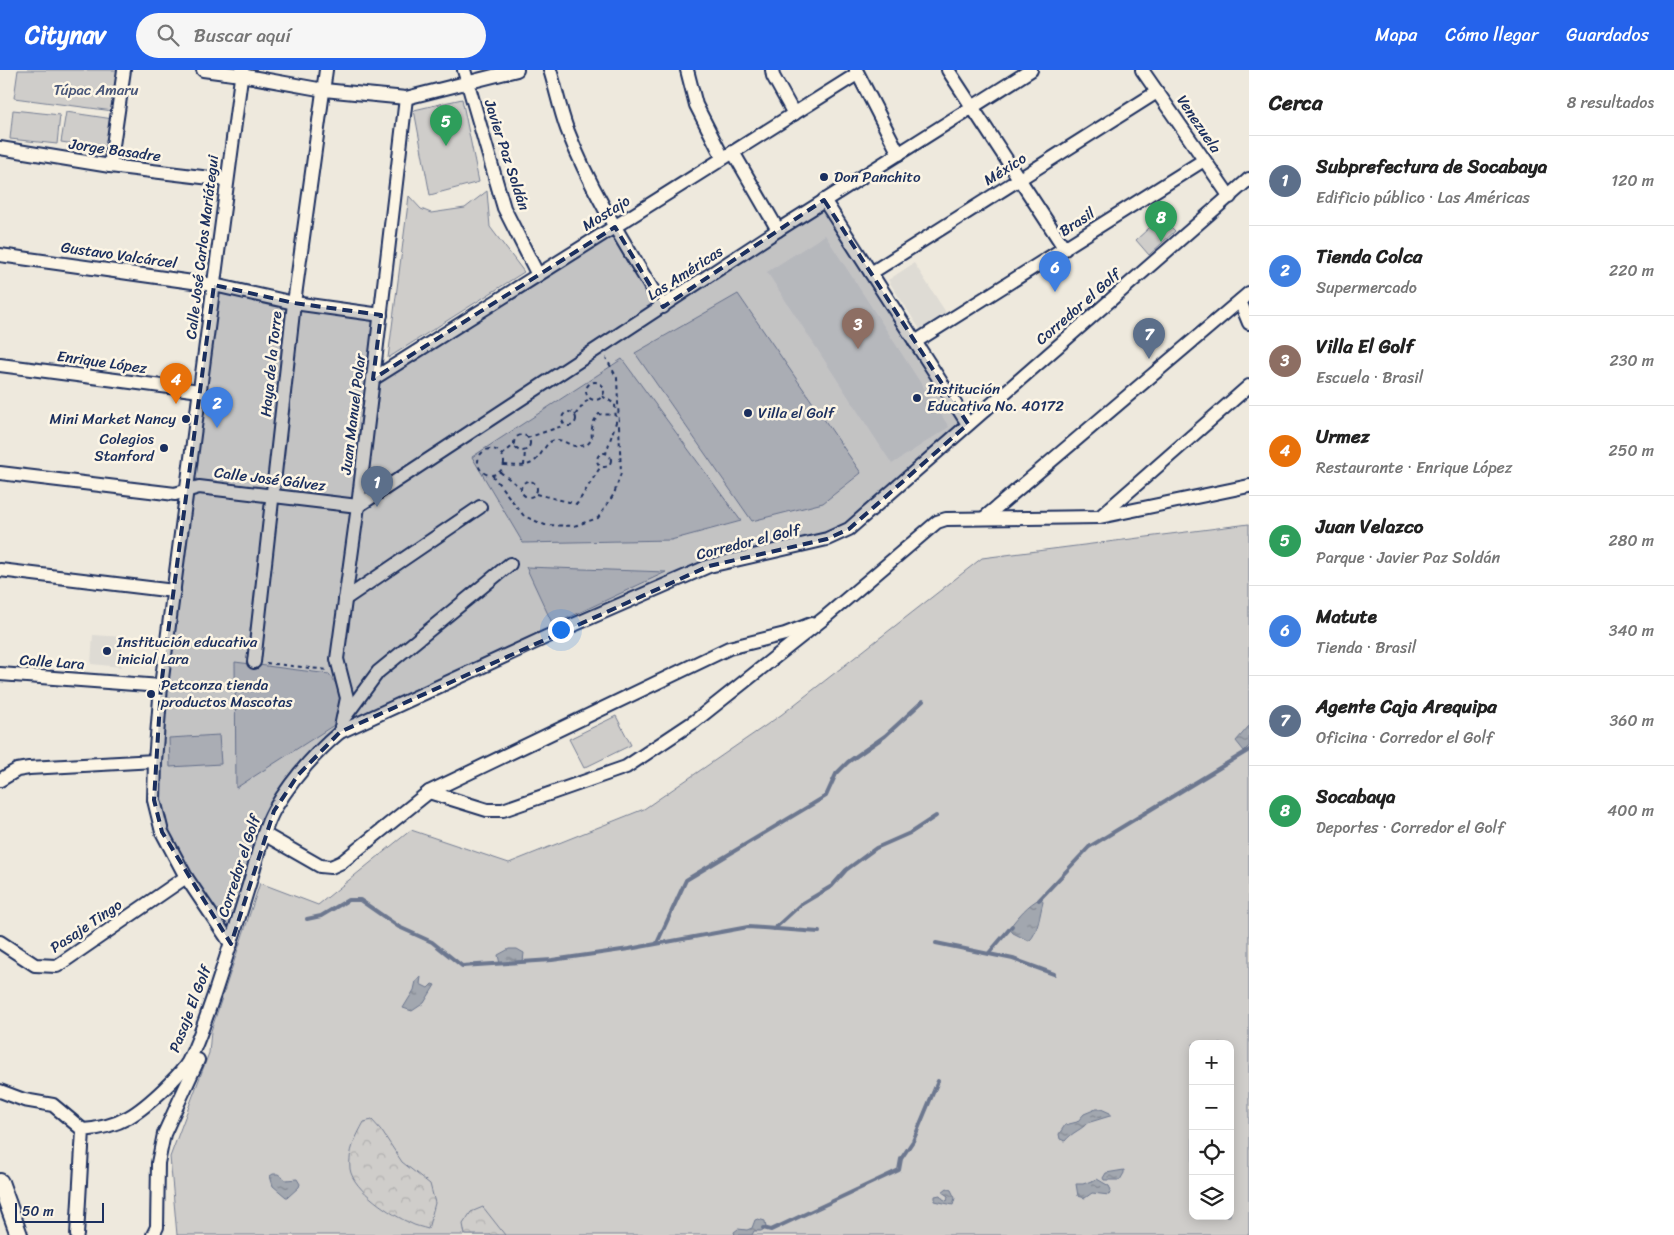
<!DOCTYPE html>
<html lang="es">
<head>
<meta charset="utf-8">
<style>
  body { margin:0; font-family:Sriracha,sans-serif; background:#f6f6f6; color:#222 }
  .controls { position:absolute; right:15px; bottom:15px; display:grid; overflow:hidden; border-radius:10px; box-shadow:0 2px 12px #0003 }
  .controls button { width:45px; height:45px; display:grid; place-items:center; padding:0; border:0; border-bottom:1px solid #e0e0e0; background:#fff; color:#222; font:25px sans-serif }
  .scale { position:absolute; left:15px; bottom:12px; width:89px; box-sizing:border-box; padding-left:5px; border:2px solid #1b2f5e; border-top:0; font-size:14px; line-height:18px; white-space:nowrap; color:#1b2f5e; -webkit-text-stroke:4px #fcf5e5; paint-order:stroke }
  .you { position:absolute; left:560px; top:559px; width:18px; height:18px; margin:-12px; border:4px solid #fff; border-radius:50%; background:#1a73e8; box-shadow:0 0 0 8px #1a73e833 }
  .badge { display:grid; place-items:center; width:32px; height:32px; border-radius:50%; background:#2563eb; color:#fff; font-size:16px; font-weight:700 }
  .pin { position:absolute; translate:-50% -41px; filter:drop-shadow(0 1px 2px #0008) }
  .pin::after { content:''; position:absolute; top:26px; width:18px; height:15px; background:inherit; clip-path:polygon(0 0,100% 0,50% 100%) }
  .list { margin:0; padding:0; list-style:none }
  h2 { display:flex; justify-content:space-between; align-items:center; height:65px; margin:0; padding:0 20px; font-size:21px }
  h2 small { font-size:16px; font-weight:400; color:#767676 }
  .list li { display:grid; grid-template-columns:32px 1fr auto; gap:15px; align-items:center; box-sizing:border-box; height:90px; padding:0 20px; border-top:1px solid #e0e0e0 }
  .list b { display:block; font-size:19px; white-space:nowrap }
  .list p { margin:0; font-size:16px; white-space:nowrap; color:#767676 }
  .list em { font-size:16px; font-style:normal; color:#767676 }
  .icon { flex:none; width:28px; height:28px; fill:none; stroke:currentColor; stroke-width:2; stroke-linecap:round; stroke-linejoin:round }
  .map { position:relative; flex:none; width:1249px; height:1165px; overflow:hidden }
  header { display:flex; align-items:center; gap:30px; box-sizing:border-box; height:70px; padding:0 25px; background:#2563eb; color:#fff }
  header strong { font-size:24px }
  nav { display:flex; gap:28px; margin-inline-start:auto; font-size:18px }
  .search { width:350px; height:45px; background:#f6f6f6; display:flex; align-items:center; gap:12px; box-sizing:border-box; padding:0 18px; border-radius:28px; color:#767676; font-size:19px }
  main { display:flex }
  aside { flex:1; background:#fff }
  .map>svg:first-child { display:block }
  .built { fill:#dedbd4 }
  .green { fill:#cfcdca; stroke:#757e94; fill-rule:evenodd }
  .forest { fill:url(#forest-crowns); stroke:#757e94 }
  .water { fill:url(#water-ripples); stroke:#6c778f }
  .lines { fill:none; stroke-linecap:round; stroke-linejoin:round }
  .stream { stroke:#6c778f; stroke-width:4 }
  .minor-casing { stroke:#1b2f5e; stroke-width:16 }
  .major-casing { stroke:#1b2f5e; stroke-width:20 }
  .path { stroke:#1b2f5e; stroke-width:2; stroke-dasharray:4 4; stroke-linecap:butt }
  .minor { stroke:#fcf5e5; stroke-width:12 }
  .major { stroke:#fcf5e5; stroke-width:16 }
  .marked { fill:#1b2f5e; fill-opacity:0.2; stroke:#1b2f5e; stroke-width:4; stroke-dasharray:10 6; stroke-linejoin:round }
  .poi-dot { fill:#1b2f5e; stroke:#fcf5e5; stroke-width:2 }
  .labels { text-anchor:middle; stroke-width:5; stroke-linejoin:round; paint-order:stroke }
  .park-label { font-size:15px; fill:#485679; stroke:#fcf5e5 }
  .street-label { font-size:15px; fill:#1b2f5e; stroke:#fcf5e5 }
  .poi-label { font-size:15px; fill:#1b2f5e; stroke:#fcf5e5; text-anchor:start }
</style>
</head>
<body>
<header>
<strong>Citynav</strong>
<div class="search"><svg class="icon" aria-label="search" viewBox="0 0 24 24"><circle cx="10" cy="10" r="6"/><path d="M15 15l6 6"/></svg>Buscar aquí</div>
<nav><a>Mapa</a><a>Cómo llegar</a><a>Guardados</a></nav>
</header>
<main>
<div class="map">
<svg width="1249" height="1165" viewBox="0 0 1249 1165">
  <defs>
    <pattern id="forest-crowns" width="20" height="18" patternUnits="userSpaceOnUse" patternTransform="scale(1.25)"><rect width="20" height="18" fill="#cfcdca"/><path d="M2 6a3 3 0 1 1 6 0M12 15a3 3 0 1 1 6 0" fill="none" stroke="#b1b0b0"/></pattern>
    <pattern id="water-ripples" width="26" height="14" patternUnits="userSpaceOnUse" patternTransform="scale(1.25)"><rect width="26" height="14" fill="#a2a7af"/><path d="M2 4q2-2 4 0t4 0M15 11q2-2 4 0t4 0" fill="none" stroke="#838892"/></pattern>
  </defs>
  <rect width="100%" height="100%" fill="#eee9dd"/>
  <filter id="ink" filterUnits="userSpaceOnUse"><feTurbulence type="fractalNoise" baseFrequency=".02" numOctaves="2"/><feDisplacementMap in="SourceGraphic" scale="10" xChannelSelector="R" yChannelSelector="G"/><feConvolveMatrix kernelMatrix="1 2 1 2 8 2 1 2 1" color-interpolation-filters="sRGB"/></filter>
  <g filter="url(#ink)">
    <g class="built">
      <polygon points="825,165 949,357 892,394 767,202"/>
      <polygon points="914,193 947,244 921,261 888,210"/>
      <polygon points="93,565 124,567 121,597 91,594"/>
    </g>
    <g class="green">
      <polygon points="18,0 118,0 113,41 14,28"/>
      <polygon points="462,29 479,112 430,125 414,40"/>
      <polygon points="13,40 60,45 57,74 10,69"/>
      <polygon points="66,42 113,49 108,79 61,72"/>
      <polygon points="487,121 490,157 524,202 388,288 409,126 421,139 431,143 465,138"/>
      <polygon points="1161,147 1175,161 1149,185 1136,170"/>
      <polygon points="738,224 861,403 823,433 752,451 635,283"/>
      <polygon points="622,289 741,451 671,470 523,473 472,387"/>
      <path d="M1249 454V1165H177L170 1087 209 983 211 961 260 813 318 835 411 760 509 793 644 739 781 645 982 488ZM1193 974H1230V1146H1193Z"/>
      <polygon points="526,497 666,502 553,555"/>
      <path d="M235 592 329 604C344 622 341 634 334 655L236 718Z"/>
      <polygon points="616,646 631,675 584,698 569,669"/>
      <polygon points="219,665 221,694 170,697 169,668"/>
    </g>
    <g class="forest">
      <path d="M372 1050 381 1060 402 1092 430 1114 435 1133 428 1159C422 1157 415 1156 410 1153 392 1145 353 1120 350 1099 348 1081 356 1067 364 1052Z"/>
      <polygon points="483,1137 505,1165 465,1165 463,1154 471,1142"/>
    </g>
    <g class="water">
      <polygon points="1249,656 1249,676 1244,681 1236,671"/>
      <path d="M1041 828 1043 832C1040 843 1038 864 1029 871L1013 863 1009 858C1019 846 1027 835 1041 828Z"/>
      <polygon points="509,879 517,879 524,883 523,892 500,894 498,885"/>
      <polygon points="421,907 420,914 428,918 432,914 435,915 424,933 412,941 403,938 414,920 416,911"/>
      <path d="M1096 1039H1101L1110 1043V1046L1087 1053C1083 1059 1072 1062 1065 1071L1060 1069 1059 1064 1065 1055 1077 1052 1084 1044Z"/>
      <polygon points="1124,1100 1124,1103 1120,1110 1104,1110 1103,1108 1106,1103"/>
      <polygon points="273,1104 278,1104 286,1110 297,1109 300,1114 299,1117 288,1127 286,1127 273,1116 270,1106"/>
      <polygon points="1097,1109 1109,1116 1111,1120 1109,1125 1092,1123 1085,1128 1078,1126 1076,1114 1083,1114"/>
      <polygon points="947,1118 951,1120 955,1128 953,1135 935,1131 935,1126 940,1125 943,1129 947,1131 948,1126 942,1122"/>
      <polygon points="758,1149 765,1151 766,1158 761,1161 754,1161 752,1165 735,1165 734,1162 738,1159 747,1160 752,1158 755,1150"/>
    </g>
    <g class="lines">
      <g class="stream">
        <polyline points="1039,830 1089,777 1249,680"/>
        <polyline points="307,849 321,846 348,830 360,830 399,857 432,872 462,896 552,890 629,879 748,857 819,862"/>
        <polyline points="774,859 800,835 832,816 846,800 876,778 910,763 936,746"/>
        <polyline points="657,873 686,810 826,726 836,704 848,692 885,666 923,631"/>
        <polyline points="936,873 1013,889 1054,904"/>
        <polyline points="989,883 1012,856"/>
        <polyline points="763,1158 771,1160 899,1100 901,1089 913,1071 938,1011"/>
      </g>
      <defs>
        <g id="minor">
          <polyline points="203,0 241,5 324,20 406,28 517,0"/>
          <polyline points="464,0 504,138 538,205"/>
          <path d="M550 0C556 19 560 40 567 59 591 122 628 179 663 237"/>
          <polyline points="687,0 696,35 723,88"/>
          <polyline points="772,0 773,6 794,44"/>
          <polyline points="856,0 899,84"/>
          <polyline points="948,0 1065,179"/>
          <polyline points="1142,0 1230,127"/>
          <polyline points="0,78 110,96 227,110"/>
          <polyline points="733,82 778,160"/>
          <polyline points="110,96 124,0"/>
          <polyline points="824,130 968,354"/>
          <polyline points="0,185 214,215 294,233 381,245"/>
          <polyline points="871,203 1157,22"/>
          <polyline points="1240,231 1249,253"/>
          <polyline points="915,272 1204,90"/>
          <polyline points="0,295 200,321"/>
          <polyline points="373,309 857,4"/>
          <polyline points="0,403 175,424 199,417 358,436"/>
          <polyline points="358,436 778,160 1031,0"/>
          <polyline points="1102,445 1249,316"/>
          <polyline points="984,448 1249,223"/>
          <polyline points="0,500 174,521"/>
          <polyline points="345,529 480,437"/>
          <polyline points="254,592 294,233 326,0"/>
          <polyline points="0,604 161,616"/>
          <polyline points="344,648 378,602 510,494"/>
          <polyline points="340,662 347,628 337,589 358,436 406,28"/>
          <polyline points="0,710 17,700 29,698 155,691"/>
          <polyline points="429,722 487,740 503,740 626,697 695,651 823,549 937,452 946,449 1100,447 1249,416"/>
          <polyline points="264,764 320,796 331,797 342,792 429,722 729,578 785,564 811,554"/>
          <polyline points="0,872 35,895 57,896 186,807"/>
          <polyline points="231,874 186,807 162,762 154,730 155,691 161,616 242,0"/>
          <polyline points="0,1021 24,1030 53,1035 83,1060"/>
          <path d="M77 1165 83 1060C121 1057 139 1043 165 1018 173 1010 182 1002 188 992 199 971 206 947 214 925 227 885 240 845 252 805 258 784 263 760 274 740 291 711 314 684 340 662L546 567 709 496 827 469 849 459 1249 109"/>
          <polyline points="153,1165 157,1157 158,1093 164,1064 198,990"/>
        </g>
        <polyline id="major" points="0,1112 19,1165"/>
      </defs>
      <use href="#minor" class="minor-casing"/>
      <use href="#major" class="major-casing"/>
      <g class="path">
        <circle cx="595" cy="321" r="9"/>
        <polyline points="602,326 615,334 616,352 606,383"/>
        <circle cx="569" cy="349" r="7"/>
        <polyline points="575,345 589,328"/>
        <circle cx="522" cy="373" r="8"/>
        <polyline points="527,368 565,355"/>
        <circle cx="491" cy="392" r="13"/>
        <circle cx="604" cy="390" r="7"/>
        <polyline points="502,385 515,374"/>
        <path d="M504 395C521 396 532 399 542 382 545 378 547 373 552 371 561 367 567 375 575 376 579 377 583 375 587 375L592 369C591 359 592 352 599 344L616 345"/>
        <polyline points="524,396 525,380"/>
        <polyline points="500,402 520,417"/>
        <polyline points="492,405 524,446 545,455 574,456 598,448 614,424 621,403 617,308 606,288"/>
        <circle cx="529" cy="419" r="8"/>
        <polyline points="536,424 577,434 601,396"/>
        <polyline points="266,593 328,600"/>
      </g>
      <use href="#minor" class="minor"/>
      <use href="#major" class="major"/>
    </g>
  </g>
  <path class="marked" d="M824 130 968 354 849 459 827 469 709 496 340 662 298 705 274 741 231 874 162 762 154 730 161 616 214 215 294 233 381 245 373 309 615 157 663 237Z"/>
  <g class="poi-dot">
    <circle cx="824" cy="107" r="5"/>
    <circle cx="917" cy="328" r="5"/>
    <circle cx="748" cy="343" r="5"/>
    <circle cx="186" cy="349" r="5"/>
    <circle cx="164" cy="378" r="5"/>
    <circle cx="107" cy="581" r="5"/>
    <circle cx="151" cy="624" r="5"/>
  </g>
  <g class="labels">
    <g class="park-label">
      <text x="96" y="25">Túpac Amaru</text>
    </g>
    <g class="street-label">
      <text transform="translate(1199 54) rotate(56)" y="5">Venezuela</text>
      <text transform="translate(115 80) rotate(8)" y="5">Jorge Basadre</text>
      <text transform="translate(507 85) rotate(72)" y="5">Javier Paz Soldán</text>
      <text transform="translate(1005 99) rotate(-32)" y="5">México</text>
      <text transform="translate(606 143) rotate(-32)" y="5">Mostajo</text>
      <text transform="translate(1077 152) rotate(-33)" y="5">Brasil</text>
      <text transform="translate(202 177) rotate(-83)" y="5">Calle José Carlos Mariátegui</text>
      <text transform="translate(119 185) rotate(8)" y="5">Gustavo Valcárcel</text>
      <text transform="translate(685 203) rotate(-33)" y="5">Las Américas</text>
      <text transform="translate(1078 237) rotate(-41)" y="5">Corredor el Golf</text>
      <text transform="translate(102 292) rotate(8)" y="5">Enrique López</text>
      <text transform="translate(271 294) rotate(-84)" y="5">Haya de la Torre</text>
      <text transform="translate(353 344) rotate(-83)" y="5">Juan Manuel Polar</text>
      <text transform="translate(270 409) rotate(7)" y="5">Calle José Gálvez</text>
      <text transform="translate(748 472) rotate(-14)" y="5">Corredor el Golf</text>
      <text transform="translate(52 592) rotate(4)" y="5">Calle Lara</text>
      <text transform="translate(239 796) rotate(-72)" y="5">Corredor el Golf</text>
      <text transform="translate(86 856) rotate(-34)" y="5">Pasaje Tingo</text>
      <text transform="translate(190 939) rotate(-69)" y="5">Pasaje El Golf</text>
    </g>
    <g class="poi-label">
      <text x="834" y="112">Don Panchito</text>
      <text x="927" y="324">Institución<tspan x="927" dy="17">Educativa No. 40172</tspan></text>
      <text x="758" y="348">Villa el Golf</text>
      <text x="176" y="354" text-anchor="end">Mini Market Nancy</text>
      <text x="154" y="374" text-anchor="end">Colegios<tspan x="154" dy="17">Stanford</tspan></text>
      <text x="117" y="577">Institución educativa<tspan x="117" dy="17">inicial Lara</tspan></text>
      <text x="161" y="620">Petconza tienda<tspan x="161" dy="17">productos Mascotas</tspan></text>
    </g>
  </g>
</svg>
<div class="controls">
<button>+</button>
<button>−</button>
<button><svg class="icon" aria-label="locate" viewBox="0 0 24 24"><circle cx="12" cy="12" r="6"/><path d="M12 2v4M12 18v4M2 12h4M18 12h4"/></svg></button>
<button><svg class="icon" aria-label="layers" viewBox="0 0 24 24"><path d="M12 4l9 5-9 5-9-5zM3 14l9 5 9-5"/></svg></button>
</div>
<div class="scale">50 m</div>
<div class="you"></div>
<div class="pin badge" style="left:377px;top:437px;background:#5c6f8a">1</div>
<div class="pin badge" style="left:217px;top:358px;background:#3f7fe0">2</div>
<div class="pin badge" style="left:858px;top:279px;background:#8d6e63">3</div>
<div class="pin badge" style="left:176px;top:334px;background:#e8710a">4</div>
<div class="pin badge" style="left:446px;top:76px;background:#2e9e5b">5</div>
<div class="pin badge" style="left:1055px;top:222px;background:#3f7fe0">6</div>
<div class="pin badge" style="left:1149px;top:289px;background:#5c6f8a">7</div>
<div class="pin badge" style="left:1161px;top:172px;background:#2e9e5b">8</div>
</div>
<aside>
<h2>Cerca<small>8 resultados</small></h2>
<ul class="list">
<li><span class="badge" style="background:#5c6f8a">1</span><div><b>Subprefectura de Socabaya</b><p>Edificio público · Las Américas</p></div><em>120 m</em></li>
<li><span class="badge" style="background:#3f7fe0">2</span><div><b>Tienda Colca</b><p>Supermercado</p></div><em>220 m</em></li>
<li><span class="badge" style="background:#8d6e63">3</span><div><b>Villa El Golf</b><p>Escuela · Brasil</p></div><em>230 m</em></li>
<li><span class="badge" style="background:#e8710a">4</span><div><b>Urmez</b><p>Restaurante · Enrique López</p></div><em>250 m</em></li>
<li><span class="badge" style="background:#2e9e5b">5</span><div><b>Juan Velazco</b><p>Parque · Javier Paz Soldán</p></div><em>280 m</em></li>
<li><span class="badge" style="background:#3f7fe0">6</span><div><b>Matute</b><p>Tienda · Brasil</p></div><em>340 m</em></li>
<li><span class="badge" style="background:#5c6f8a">7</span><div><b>Agente Caja Arequipa</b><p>Oficina · Corredor el Golf</p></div><em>360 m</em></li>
<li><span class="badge" style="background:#2e9e5b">8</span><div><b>Socabaya</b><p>Deportes · Corredor el Golf</p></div><em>400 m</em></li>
</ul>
</aside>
</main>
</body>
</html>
